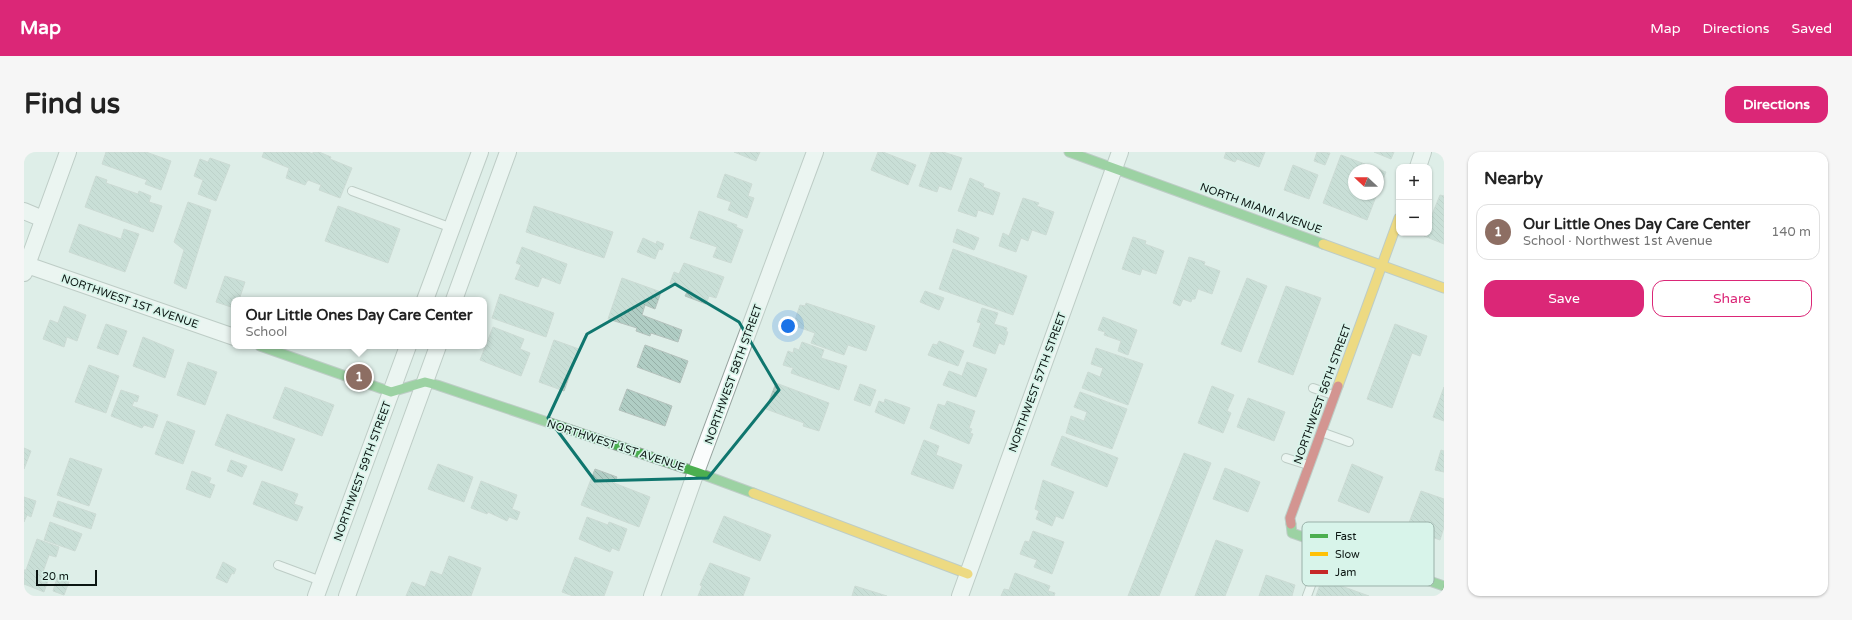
<!DOCTYPE html>
<html lang="en">
<head>
<meta charset="utf-8">
<style>
  body { margin:0; font-family:"Varela Round",sans-serif; background:#f6f6f6; color:#222 }
  .controls { position:absolute; right:12px; top:12px; display:grid; overflow:hidden; border-radius:8px; box-shadow:0 1px 3px #0004 }
  .controls button { width:36px; height:36px; display:grid; place-items:center; padding:0; border:0; border-bottom:1px solid #e0e0e0; background:#fff; color:#222; font:20px sans-serif }
  .compass { position:absolute; left:1324px; top:12px; width:36px; height:36px; border-radius:50%; background:#fff; box-shadow:0 1px 3px #0004; rotate:292deg }
  .scale { position:absolute; left:12px; bottom:10px; width:61px; box-sizing:border-box; padding-left:4px; border:2px solid #0b1512; border-top:0; font-size:11px; line-height:14px; white-space:nowrap; color:#0b1512; -webkit-text-stroke:3px #d8f4ea; paint-order:stroke }
  .you { position:absolute; left:764px; top:174px; width:14px; height:14px; margin:-10px; border:3px solid #fff; border-radius:50%; background:#1a73e8; box-shadow:0 0 0 6px #1a73e833 }
  .badge { display:grid; place-items:center; width:26px; height:26px; border-radius:50%; background:#db2777; color:#fff; font-size:13px; font-weight:700 }
  .pin { position:absolute; translate:-50% -50%; border:2px solid #fff; box-shadow:0 1px 4px #0006 }
  .popup { position:absolute; left:207px; top:145px; width:256px; height:52px; box-sizing:border-box; display:grid; place-content:center; border-radius:8px; background:#fff; filter:drop-shadow(0 1px 3px #0005); font-size:13px; white-space:nowrap; color:#767676 }
  .popup b { font-size:15px; color:#222 }
  .popup::after { content:''; position:absolute; left:50%; top:100%; margin-left:-8px; border:8px solid transparent; border-top-color:#fff }
  .list { margin:0; padding:0; list-style:none }
  h2 { display:flex; justify-content:space-between; align-items:center; height:52px; margin:0; padding:0 16px; font-size:17px }
  h2 small { font-size:13px; font-weight:400; color:#767676 }
  .list li { display:grid; grid-template-columns:26px 1fr auto; gap:12px; align-items:center; box-sizing:border-box; height:56px; margin:0 8px 8px; padding:0 8px; border:1px solid #e0e0e0; border-radius:12px }
  .list b { display:block; font-size:15px; white-space:nowrap }
  .list p { margin:0; font-size:13px; white-space:nowrap; color:#767676 }
  .list em { font-size:13px; font-style:normal; color:#767676 }
  .actions { display:flex; gap:8px; padding:12px 16px }
  .actions a { flex:1; padding:9px 0; border:1px solid #db2777; border-radius:12px; text-align:center; font-size:14px; color:#db2777 }
  .actions .main { background:#db2777; color:#fff }
  .map { position:relative; flex:none; width:1420px; height:444px; overflow:hidden; border-radius:12px }
  header { display:flex; align-items:center; gap:24px; box-sizing:border-box; height:56px; padding:0 20px; background:#db2777; color:#fff }
  header strong { font-size:19px }
  nav { display:flex; gap:22px; margin-inline-start:auto; font-size:14px }
  .intro { display:flex; align-items:center; justify-content:space-between; box-sizing:border-box; height:96px; padding:0 24px }
  h1 { margin:0; font-size:28px }
  .button { padding:10px 18px; border-radius:12px; background:#db2777; color:#fff; font-size:14px; font-weight:700 }
  main { display:flex; gap:24px; padding:0 24px }
  aside { flex:1; background:#fff; border-radius:12px; box-shadow:0 1px 3px #0004 }
  .map>svg:first-child { display:block }
  .building { fill:url(#building-back-hatch); stroke:#b5c2bd }
  .lines { fill:none; stroke-linecap:round; stroke-linejoin:round }
  .lane-casing { stroke:#96a39e; stroke-width:10 }
  .street-casing { stroke:#96a39e; stroke-width:18 }
  .fast-casing { stroke:#96a39e; stroke-width:11 }
  .slow-casing { stroke:#96a39e; stroke-width:11 }
  .jam-casing { stroke:#96a39e; stroke-width:11 }
  .lane { stroke:#fafcfc; stroke-width:8 }
  .street { stroke:#fafcfc; stroke-width:16 }
  .fast { stroke:#4caf50; stroke-width:9 }
  .slow { stroke:#ffc107; stroke-width:9 }
  .jam { stroke:#c62828; stroke-width:9 }
  .marked { fill:none; stroke:#0f766e; stroke-width:3; stroke-linejoin:round }
  .labels { text-anchor:middle; stroke-width:3.5; stroke-linejoin:round; paint-order:stroke }
  .street-label { font-size:11px; fill:#0b1512; stroke:#d8f4ea }
  .key { fill:#d8f4ea; stroke:#9ab1a9; stroke-width:1 }
  .key-label { font-size:11px; fill:#0b1512 }
</style>
</head>
<body>
<header>
<strong>Map</strong>
<nav><a>Map</a><a>Directions</a><a>Saved</a></nav>
</header>
<div class="intro"><h1>Find us</h1><a class="button">Directions</a></div>
<main>
<div class="map">
<svg width="1420" height="444" viewBox="0 0 1420 444">
  <defs>
    <pattern id="building-back-hatch" width="6" height="6" patternUnits="userSpaceOnUse"><rect width="6" height="6" fill="#b0cdc4"/><path d="M-1 5l2 2M0 0l6 6M5-1l2 2" fill="none" stroke="#96afa7"/></pattern>
  </defs>
  <rect width="100%" height="100%" fill="#deeee8"/>
  <g class="building">
    <polygon points="82,0 122,0 147,9 137,38 121,32 123,28 78,12"/>
    <polygon points="240,0 284,0 289,2 289,0 295,0 307,5 306,7 328,16 316,46 295,38 297,33 284,28 281,33 262,26 265,16 238,5"/>
    <polygon points="710,0 736,0 732,9"/>
    <polygon points="854,0 859,0 892,13 884,33 847,18"/>
    <polygon points="907,0 919,0 938,6 927,38 915,34 913,40 895,34"/>
    <polygon points="1202,0 1241,0 1235,15 1213,7 1211,10 1200,6"/>
    <polygon points="1293,0 1306,1 1301,13 1290,9"/>
    <polygon points="1350,0 1370,0 1367,7"/>
    <polygon points="1317,3 1362,20 1354,40 1354,18 1330,18 1330,42 1353,42 1343,68 1299,51"/>
    <polygon points="186,6 206,13 192,49 174,42 179,28 170,24 176,7 184,10"/>
    <polygon points="1269,13 1294,23 1285,47 1260,38"/>
    <polygon points="701,22 728,32 724,44 730,46 723,66 704,58 707,50 693,45"/>
    <polygon points="72,24 83,28 82,31 114,42 115,39 127,44 125,50 138,54 129,80 61,55"/>
    <polygon points="946,26 960,32 959,35 976,41 969,63 954,58 952,65 934,59"/>
    <polygon points="1416,43 1420,44 1420,92 1400,84 1401,81 1405,81 1405,70"/>
    <polygon points="999,46 1015,51 1013,54 1030,60 1022,83 1008,78 1004,89 997,86 992,100 975,94 979,81 985,84"/>
    <polygon points="164,50 187,58 162,137 150,131 160,98 150,90"/>
    <polygon points="314,54 376,77 364,111 301,89"/>
    <polygon points="510,54 589,80 580,106 502,80"/>
    <polygon points="675,59 713,73 712,75 719,78 707,111 689,105 693,95 666,86"/>
    <polygon points="55,72 97,87 100,77 115,82 101,120 45,100"/>
    <polygon points="933,77 955,86 950,98 929,90"/>
    <polygon points="1109,85 1122,89 1121,92 1140,99 1132,122 1118,117 1116,123 1098,117"/>
    <polygon points="619,86 632,92 633,89 640,92 638,98 635,97 631,107 613,100"/>
    <polygon points="498,95 543,112 536,132 518,125 514,135 491,127 497,113 492,111"/>
    <polygon points="929,97 1003,124 989,163 915,137"/>
    <polygon points="1165,105 1181,110 1180,113 1196,119 1188,142 1174,137 1171,147 1168,147 1167,150 1159,147 1156,154 1149,151"/>
    <polygon points="660,111 700,125 692,146 685,144 682,152 661,144 664,138 646,131 650,120 655,122"/>
    <polygon points="201,124 221,130 215,148 210,148 210,156 192,150"/>
    <polygon points="598,126 637,140 631,157 621,153 618,163 658,178 654,190 627,181 626,184 612,179 613,176 584,167"/>
    <polygon points="1223,126 1243,134 1217,200 1197,192"/>
    <polygon points="1262,134 1297,146 1269,223 1234,210"/>
    <polygon points="901,139 920,146 915,158 896,150"/>
    <polygon points="476,142 530,161 522,185 468,166"/>
    <polygon points="782,151 851,174 842,199 824,193 820,203 787,191 791,181 774,175 775,173 770,171 776,153 781,154"/>
    <polygon points="40,154 62,163 53,189 43,185 40,195 19,187 26,168 34,171"/>
    <polygon points="958,156 974,161 970,172 983,176 982,179 984,180 980,193 975,191 971,202 949,194 957,171 953,170"/>
    <polygon points="1079,165 1113,178 1104,203 1094,199 1097,189 1080,183 1081,180 1074,178"/>
    <polygon points="82,172 103,179 94,203 73,196"/>
    <polygon points="1371,172 1403,184 1396,204 1388,201 1368,256 1343,247"/>
    <polygon points="469,175 500,187 496,197 506,201 497,224 456,208"/>
    <polygon points="119,185 150,198 141,226 109,214"/>
    <polygon points="530,188 555,197 540,239 515,230"/>
    <polygon points="915,189 940,199 934,214 904,203 909,192 913,193"/>
    <polygon points="778,190 800,198 797,206 823,214 815,238 767,221 769,216 759,213 764,199 769,201 770,196 775,198"/>
    <polygon points="621,193 664,209 656,231 613,215"/>
    <polygon points="1072,196 1119,212 1104,253 1058,236 1064,220 1076,225 1079,216 1067,212"/>
    <polygon points="164,210 193,220 181,253 153,243"/>
    <polygon points="943,210 963,217 952,245 919,233 925,219 938,224"/>
    <polygon points="65,213 95,224 82,261 51,250"/>
    <polygon points="752,231 805,251 795,279 779,274 780,271 742,257"/>
    <polygon points="836,232 852,238 846,254 830,248"/>
    <polygon points="1188,234 1210,243 1203,259 1207,261 1199,281 1174,271"/>
    <polygon points="261,235 310,253 298,284 249,266"/>
    <polygon points="1420,235 1420,269 1409,265"/>
    <polygon points="603,237 648,254 641,274 595,258"/>
    <polygon points="97,238 115,244 113,250 110,249 108,254 134,263 129,276 120,273 118,276 87,264"/>
    <polygon points="1056,240 1103,257 1088,297 1042,281 1047,264 1060,269 1063,260 1050,255"/>
    <polygon points="1224,246 1261,260 1250,289 1213,275"/>
    <polygon points="861,247 886,256 880,272 851,260 855,249 860,251"/>
    <polygon points="923,249 951,259 945,276 948,277 946,281 949,282 945,292 906,276 914,252 921,254"/>
    <polygon points="203,262 271,287 258,319 191,293"/>
    <polygon points="143,269 171,279 159,312 131,302"/>
    <polygon points="1038,284 1094,306 1083,335 1027,313"/>
    <polygon points="900,288 915,294 912,303 938,313 929,337 887,322"/>
    <polygon points="0,296 7,299 0,317"/>
    <polygon points="1417,298 1420,299 1420,320 1411,318"/>
    <polygon points="1160,301 1187,311 1135,444 1104,444"/>
    <polygon points="46,306 78,317 65,354 33,343"/>
    <polygon points="207,308 223,314 218,325 203,319"/>
    <polygon points="414,312 449,325 440,350 404,337"/>
    <polygon points="1328,312 1359,325 1345,361 1314,349"/>
    <polygon points="1201,316 1236,330 1224,360 1189,347"/>
    <polygon points="571,317 593,325 590,331 626,345 615,375 557,353"/>
    <polygon points="168,319 187,326 185,331 191,333 186,346 162,337"/>
    <polygon points="1019,328 1050,340 1039,367 1032,364 1028,374 1012,367 1015,359 1011,357"/>
    <polygon points="238,329 274,342 270,352 279,355 273,369 229,352"/>
    <polygon points="457,329 493,343 488,357 496,360 493,368 485,365 483,369 464,360 463,362 447,356"/>
    <polygon points="1397,339 1420,347 1420,375 1416,388 1383,376"/>
    <polygon points="0,345 12,349 7,365 3,363 0,370"/>
    <polygon points="34,349 72,362 67,377 29,364"/>
    <polygon points="700,364 747,383 736,409 689,390"/>
    <polygon points="563,365 584,373 585,370 603,377 595,399 588,396 586,400 555,387"/>
    <polygon points="26,370 58,382 51,399 20,388"/>
    <polygon points="1009,379 1040,390 1028,422 1010,415 1013,408 996,402 1001,389 1005,390"/>
    <polygon points="13,387 35,395 32,405 25,403 19,420 26,423 20,440 0,432 0,418 2,418"/>
    <polygon points="1192,388 1219,398 1201,444 1171,444"/>
    <polygon points="425,404 457,416 447,444 382,444 388,430 401,435 407,419 418,423"/>
    <polygon points="551,405 589,420 580,444 549,444 538,440"/>
    <polygon points="199,410 212,417 210,422 208,421 203,431 192,426"/>
    <polygon points="686,411 726,426 719,444 674,444 678,434 676,433"/>
    <polygon points="991,421 1026,434 1024,439 1031,441 1030,444 977,444 980,437 985,438"/>
    <polygon points="1242,423 1271,433 1268,444 1235,444"/>
    <polygon points="33,426 45,430 40,443 29,439"/>
    <polygon points="1298,427 1345,444 1292,444"/>
    <polygon points="831,434 863,444 828,444"/>
  </g>
  <g class="lines">
    <defs>
      <g id="lane">
        <polyline points="328,39 428,76"/>
        <polyline points="1289,236 1309,243"/>
        <polyline points="1297,280 1325,290"/>
        <polyline points="1262,306 1284,313"/>
        <polyline points="254,413 297,429"/>
        <polyline points="1283,444 1302,393"/>
      </g>
      <g id="street">
        <polyline points="1394,15 1399,0"/>
        <polyline points="0,59 19,67"/>
        <polyline points="3,113 210,185"/>
        <polyline points="0,121 44,0"/>
        <polyline points="401,148 456,0"/>
        <polyline points="430,148 484,0"/>
        <polyline points="292,444 384,194"/>
        <polyline points="323,444 414,194"/>
        <polyline points="628,444 672,320 791,0"/>
        <polyline points="936,444 1096,0"/>
      </g>
      <g id="fast">
        <polyline points="1045,0 1299,92"/>
        <polyline points="236,194 367,240 401,230 413,233 672,320 729,341"/>
        <polyline points="1267,372 1268,381 1420,434"/>
      </g>
      <g id="slow">
        <polyline points="1299,92 1420,136"/>
        <polyline points="1314,234 1375,66"/>
        <polyline points="729,341 944,422"/>
      </g>
      <polyline id="jam" points="1267,372 1266,366 1314,234"/>
    </defs>
    <use href="#lane" class="lane-casing"/>
    <use href="#street" class="street-casing"/>
    <use href="#fast" class="fast-casing"/>
    <use href="#slow" class="slow-casing"/>
    <use href="#jam" class="jam-casing"/>
    <use href="#lane" class="lane"/>
    <use href="#street" class="street"/>
    <use href="#fast" class="fast"/>
    <use href="#slow" class="slow"/>
    <use href="#jam" class="jam"/>
  </g>
  <path d="M0 0H1420V444H0ZM651 132 715 170 755 238 684 326 571 329 524 266 563 182Z" fill="#deeee8" fill-opacity=".55" fill-rule="evenodd"/>
  <path class="marked" d="M651 132 715 170 755 238 684 326 571 329 524 266 563 182Z"/>
  <g class="labels">
    <g class="street-label">
      <text transform="translate(1237 56) rotate(20)" y="4">NORTH MIAMI AVENUE</text>
      <text transform="translate(106 149) rotate(19)" y="4">NORTHWEST 1ST AVENUE</text>
      <text transform="translate(709 222) rotate(-70)" y="4">NORTHWEST 58TH STREET</text>
      <text transform="translate(1013 230) rotate(-70)" y="4">NORTHWEST 57TH STREET</text>
      <text transform="translate(1298 242) rotate(-70)" y="4">NORTHWEST 56TH STREET</text>
      <text transform="translate(592 293) rotate(18)" y="4">NORTHWEST 1ST AVENUE</text>
      <text transform="translate(338 319) rotate(-70)" y="4">NORTHWEST 59TH STREET</text>
    </g>
  </g>
  <rect x="1278" y="370" width="132" height="64" rx="6" class="key"/>
  <rect x="1286" y="382" width="18" height="4" fill="#4caf50"/>
  <rect x="1286" y="400" width="18" height="4" fill="#ffc107"/>
  <rect x="1286" y="418" width="18" height="4" fill="#c62828"/>
  <g class="key-label">
    <text x="1311" y="388">Fast</text>
    <text x="1311" y="406">Slow</text>
    <text x="1311" y="424">Jam</text>
  </g>
</svg>
<div class="controls">
<button>+</button>
<button>−</button>
</div>
<svg class="compass" viewBox="-18 -18 36 36"><path d="M0-13l5 13h-10z" fill="#e53935"/><path d="M0 13l5-13h-10z" fill="#767676"/></svg>
<div class="scale">20 m</div>
<div class="you"></div>
<div class="pin badge" style="left:335px;top:225px;background:#8d6e63">1</div>
<div class="popup"><b>Our Little Ones Day Care Center</b>School</div>
</div>
<aside>
<h2>Nearby<small></small></h2>
<ul class="list">
<li><span class="badge" style="background:#8d6e63">1</span><div><b>Our Little Ones Day Care Center</b><p>School · Northwest 1st Avenue</p></div><em>140 m</em></li>
</ul>
<div class="actions"><a class="main">Save</a><a>Share</a></div>
</aside>
</main>
</body>
</html>
